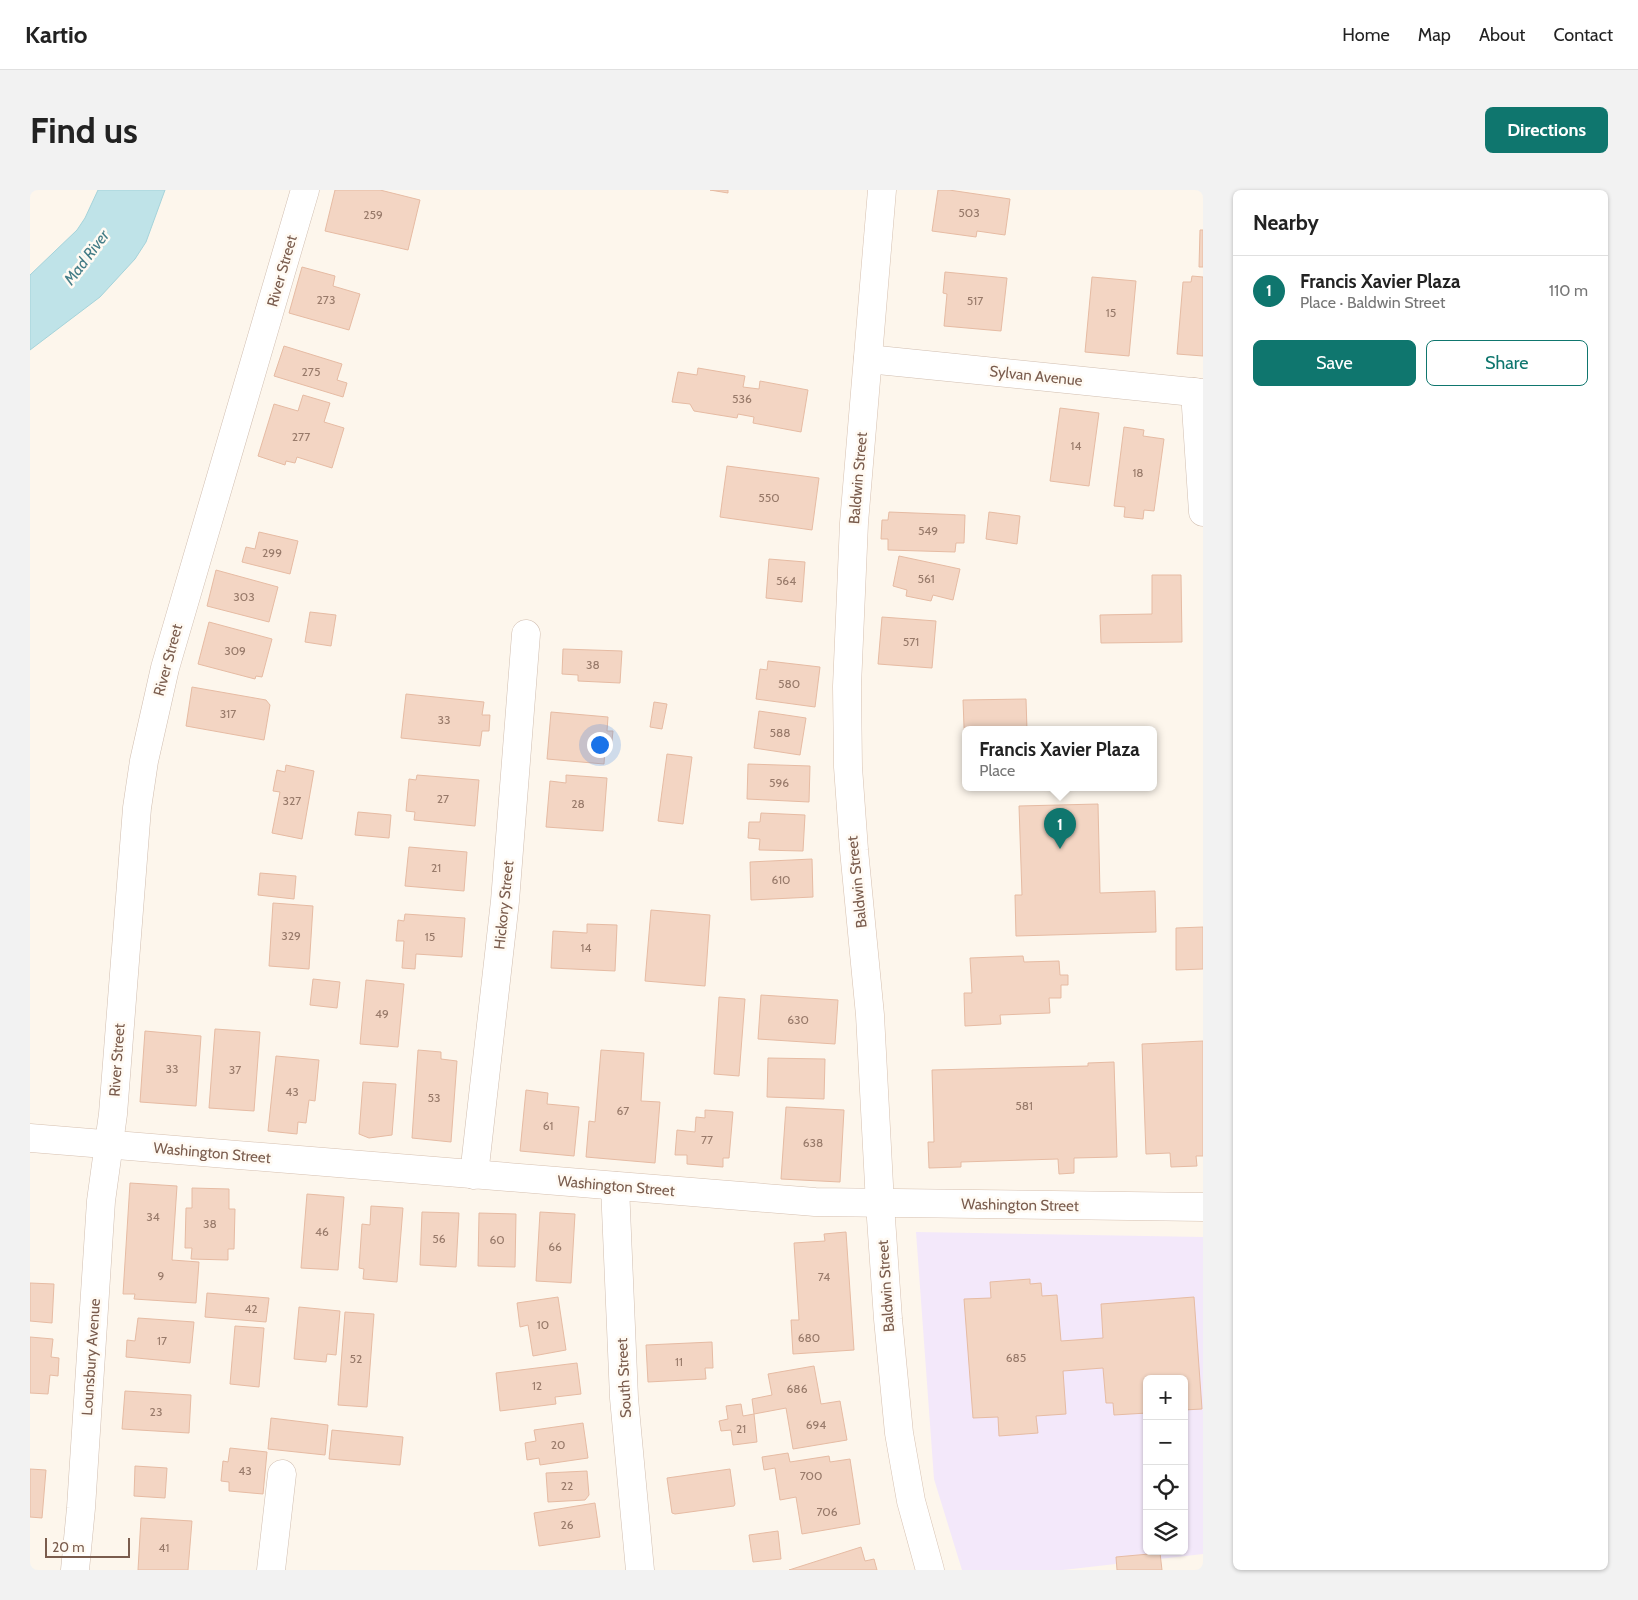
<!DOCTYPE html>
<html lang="en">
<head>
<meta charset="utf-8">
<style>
  body { margin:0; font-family:Cabin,sans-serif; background:#f2f2f2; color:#222 }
  .controls { position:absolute; right:15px; bottom:15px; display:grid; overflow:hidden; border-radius:8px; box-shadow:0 1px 4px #0004 }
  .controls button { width:45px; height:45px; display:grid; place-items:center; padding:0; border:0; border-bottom:1px solid #e0e0e0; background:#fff; color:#222; font:25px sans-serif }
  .scale { position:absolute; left:15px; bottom:12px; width:85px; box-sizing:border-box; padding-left:5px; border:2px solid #7a5c4d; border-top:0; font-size:14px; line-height:18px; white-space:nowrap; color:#7a5c4d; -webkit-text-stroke:4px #fffaf3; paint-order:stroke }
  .you { position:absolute; left:569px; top:554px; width:18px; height:18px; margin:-12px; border:4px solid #fff; border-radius:50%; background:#1a73e8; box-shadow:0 0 0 8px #1a73e833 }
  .badge { display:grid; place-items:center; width:32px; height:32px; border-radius:50%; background:#0f766e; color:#fff; font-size:16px; font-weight:700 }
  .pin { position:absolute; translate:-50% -41px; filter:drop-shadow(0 1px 2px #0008) }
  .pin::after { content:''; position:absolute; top:26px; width:18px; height:15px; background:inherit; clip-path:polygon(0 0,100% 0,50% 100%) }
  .popup { position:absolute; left:932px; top:536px; width:195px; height:65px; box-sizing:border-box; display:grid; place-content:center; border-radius:8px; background:#fff; filter:drop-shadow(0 1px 4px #0005); font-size:16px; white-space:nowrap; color:#767676 }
  .popup b { font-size:19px; color:#222 }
  .popup::after { content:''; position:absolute; left:50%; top:100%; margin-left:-10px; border:10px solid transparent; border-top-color:#fff }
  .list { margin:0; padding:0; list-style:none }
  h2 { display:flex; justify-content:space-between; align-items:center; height:65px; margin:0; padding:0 20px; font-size:21px }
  h2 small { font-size:16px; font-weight:400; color:#767676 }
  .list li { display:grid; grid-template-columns:32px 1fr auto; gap:15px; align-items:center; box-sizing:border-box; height:70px; padding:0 20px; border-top:1px solid #e0e0e0 }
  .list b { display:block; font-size:19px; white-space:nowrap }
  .list p { margin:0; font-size:16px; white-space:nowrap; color:#767676 }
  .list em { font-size:16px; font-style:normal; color:#767676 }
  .actions { display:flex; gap:10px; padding:15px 20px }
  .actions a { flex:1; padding:11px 0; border:1px solid #0f766e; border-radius:8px; text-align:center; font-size:18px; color:#0f766e }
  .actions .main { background:#0f766e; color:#fff }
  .icon { flex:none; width:28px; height:28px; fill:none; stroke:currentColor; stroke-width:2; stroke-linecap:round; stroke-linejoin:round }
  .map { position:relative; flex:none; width:1173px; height:1380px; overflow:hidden; border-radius:8px }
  header { display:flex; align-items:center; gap:30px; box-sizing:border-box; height:70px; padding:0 25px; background:#fff; border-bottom:1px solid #e0e0e0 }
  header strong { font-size:24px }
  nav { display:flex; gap:28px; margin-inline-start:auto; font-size:18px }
  .intro { display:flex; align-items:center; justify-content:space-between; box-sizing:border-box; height:120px; padding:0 30px }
  h1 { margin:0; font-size:35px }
  .button { padding:12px 22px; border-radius:8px; background:#0f766e; color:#fff; font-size:18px; font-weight:700 }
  main { display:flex; gap:30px; padding:0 30px }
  aside { flex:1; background:#fff; border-radius:8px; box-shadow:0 1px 4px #0004 }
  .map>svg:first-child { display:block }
  .education { fill:#f3e8fa; fill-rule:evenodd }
  .water { fill:#bfe3e8; stroke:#a5d3da }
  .building { fill:#f3d5c3; stroke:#e6bba3 }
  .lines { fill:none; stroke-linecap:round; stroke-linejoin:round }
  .minor-casing { stroke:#d1beb0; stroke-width:29 }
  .tertiary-casing { stroke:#d1beb0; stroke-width:29 }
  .secondary-casing { stroke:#d6c0b0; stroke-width:29 }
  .minor { stroke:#fff; stroke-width:28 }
  .tertiary { stroke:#fff; stroke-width:28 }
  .secondary { stroke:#fff; stroke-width:28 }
  .labels { text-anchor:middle; stroke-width:5; stroke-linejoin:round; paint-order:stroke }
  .number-label { font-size:12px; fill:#987a6a }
  .street-label { font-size:15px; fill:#7a5c4d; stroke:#fffaf3 }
  .water-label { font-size:16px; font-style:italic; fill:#437c86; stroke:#fffaf3 }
</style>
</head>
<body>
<header>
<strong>Kartio</strong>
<nav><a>Home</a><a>Map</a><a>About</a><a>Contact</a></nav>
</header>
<div class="intro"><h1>Find us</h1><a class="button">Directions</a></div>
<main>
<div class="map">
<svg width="1173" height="1380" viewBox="0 0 1173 1380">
  <rect width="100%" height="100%" fill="#fdf6ec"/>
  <path class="education" d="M886 1042 1173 1047V1364L1033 1380H932L904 1289ZM1117 1189H1154V1361H1117Z"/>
  <polygon class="water" points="68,0 135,0 116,52 105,69 70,107 0,160 0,85 47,40 55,28"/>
  <g class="building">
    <polygon points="305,0 350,0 390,10 378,60 295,41"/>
    <polygon points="680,0 698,0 698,3"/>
    <polygon points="908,0 919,0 980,9 975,45 947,41 946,47 902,41"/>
    <polygon points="1170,40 1173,40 1173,77 1169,77"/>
    <polygon points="272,77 305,86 303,96 330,104 319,140 259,123"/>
    <polygon points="915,82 977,88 971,141 914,136 917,104 913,103"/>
    <polygon points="1162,86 1173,87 1173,166 1147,164 1153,92 1161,92"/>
    <polygon points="1062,87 1106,91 1099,166 1055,162"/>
    <polygon points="254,156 312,174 307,190 317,193 313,207 244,186"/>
    <polygon points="668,178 715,186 713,197 729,199 730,191 778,200 771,242 723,233 724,227 708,224 707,228 664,221 660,214 642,212 648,182 667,185"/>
    <polygon points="273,205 300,213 294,232 314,238 302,278 267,267 265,273 256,271 255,275 228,266 244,214 268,221"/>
    <polygon points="1030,218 1069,223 1059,296 1020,291"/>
    <polygon points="1094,237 1114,240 1113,246 1134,249 1124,321 1114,320 1113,329 1094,327 1095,317 1084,316"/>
    <polygon points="697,276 789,288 782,340 690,327"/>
    <polygon points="859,322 935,325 934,353 926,353 925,362 858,360 858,349 851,349 852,330 858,330"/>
    <polygon points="959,322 990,326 987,354 956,349"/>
    <polygon points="229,342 268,351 260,384 212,372 216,357 225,359"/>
    <polygon points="869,366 930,379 923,410 903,405 901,411 876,406 877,400 863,396"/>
    <polygon points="739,369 775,372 772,412 736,408"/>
    <polygon points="186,380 248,397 239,432 177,416"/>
    <polygon points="1122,385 1151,385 1152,452 1071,453 1070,425 1122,424"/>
    <polygon points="280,422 306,425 301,456 275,452"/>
    <polygon points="852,427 906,431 902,478 848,474"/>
    <polygon points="179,432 242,449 232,487 226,486 225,489 168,474"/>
    <polygon points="533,459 592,461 590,493 548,491 548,485 532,484"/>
    <polygon points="738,471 790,477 785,517 726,509 730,479 737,480"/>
    <polygon points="162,497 236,510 240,515 234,550 156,536"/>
    <polygon points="376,504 454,512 452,525 460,525 459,541 452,541 450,556 371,548"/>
    <polygon points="996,509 997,540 936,540 936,590 933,510"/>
    <polygon points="624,512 637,514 632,539 620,537"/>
    <polygon points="729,521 776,528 770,565 724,558"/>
    <polygon points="521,522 578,527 577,541 583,541 581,560 575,560 574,574 517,569"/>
    <polygon points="637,564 662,567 653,634 628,631"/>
    <polygon points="718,574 780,576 779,612 717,609"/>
    <polygon points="256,575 284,581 272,649 242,643 250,602 243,601 247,580 255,582"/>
    <polygon points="387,585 449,590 445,636 384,630 385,622 376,621 379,589 386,590"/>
    <polygon points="536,585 577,588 573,641 516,637 520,591 536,593"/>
    <polygon points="1068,614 1070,703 1125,701 1126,742 986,746 985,705 992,705 989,616"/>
    <polygon points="328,622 361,625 359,648 325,645"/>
    <polygon points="731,623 775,625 773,661 729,660 730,649 718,648 719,632 730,632"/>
    <polygon points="379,657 437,662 434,701 375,696"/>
    <polygon points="782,669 783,707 721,710 720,672"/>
    <polygon points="230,683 266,686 264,709 228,705"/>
    <polygon points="243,713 283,716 279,779 239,776"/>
    <polygon points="621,720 680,725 675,796 615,791"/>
    <polygon points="375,724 435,728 432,767 386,764 385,779 372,778 374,751 366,751 368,730 374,731"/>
    <polygon points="557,734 587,735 585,781 521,778 523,741 557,743"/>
    <polygon points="1173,737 1173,779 1146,780 1146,738"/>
    <polygon points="993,766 994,772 1029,771 1030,785 1038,785 1038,795 1031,795 1031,808 1019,808 1020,823 970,825 971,834 935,836 934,803 942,803 940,768"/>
    <polygon points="283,789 310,792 307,818 280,815"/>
    <polygon points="336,790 374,794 368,857 330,854"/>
    <polygon points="731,805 808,810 805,854 728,849"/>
    <polygon points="689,807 715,809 709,886 684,884"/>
    <polygon points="185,839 230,842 224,921 179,918"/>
    <polygon points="115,841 171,846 166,916 110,912"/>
    <polygon points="1173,851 1173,966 1166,966 1167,976 1141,977 1140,963 1116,964 1112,854"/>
    <polygon points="388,860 411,862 411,869 427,871 421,952 382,948"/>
    <polygon points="571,860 614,863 611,911 630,912 625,973 556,967 559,931 565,932"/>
    <polygon points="246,866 289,870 285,911 279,910 276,933 268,932 267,944 238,941"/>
    <polygon points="738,868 795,869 794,909 737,907"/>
    <polygon points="1084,872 1087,967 1044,968 1044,983 1029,984 1028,969 931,972 931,977 899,978 898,952 904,952 902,880 1058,876 1058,873"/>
    <polygon points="333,892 366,894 362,945 339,948 329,944"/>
    <polygon points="496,900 518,903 517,914 549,917 544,966 490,961"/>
    <polygon points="756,917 814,920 810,992 751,989"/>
    <polygon points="675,920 703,922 699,968 693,968 693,977 657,974 657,965 645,965 647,940 665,942 666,927 675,928"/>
    <polygon points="100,993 147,996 142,1070 169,1072 166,1113 104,1109 105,1104 93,1104"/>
    <polygon points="162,998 199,999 199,1019 205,1019 204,1059 198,1059 198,1070 161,1069 162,1058 155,1058 156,1018 162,1018"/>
    <polygon points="277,1004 314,1007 308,1080 271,1078"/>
    <polygon points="341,1016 373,1018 367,1092 333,1089 334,1079 329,1078 332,1034 340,1035"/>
    <polygon points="392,1022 429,1023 426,1077 390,1075"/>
    <polygon points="510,1022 545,1024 541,1093 506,1091"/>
    <polygon points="449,1023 486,1024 485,1077 448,1076"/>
    <polygon points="816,1042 824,1160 763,1164 761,1130 769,1130 764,1053 795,1051 794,1044"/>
    <polygon points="1000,1089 1000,1094 1011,1093 1012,1106 1027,1105 1031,1151 1073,1148 1071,1114 1164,1107 1172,1219 1154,1220 1154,1189 1117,1189 1117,1223 1084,1225 1083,1213 1076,1213 1073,1178 1033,1181 1036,1224 1006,1226 1008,1243 969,1246 968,1227 943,1228 934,1109 961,1108 960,1092"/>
    <polygon points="0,1093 24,1094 22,1133 0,1131"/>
    <polygon points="177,1103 239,1108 236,1132 175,1127"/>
    <polygon points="528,1107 536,1160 503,1166 498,1135 490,1137 487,1113"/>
    <polygon points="269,1117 310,1121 306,1165 297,1164 296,1172 264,1169"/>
    <polygon points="315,1122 344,1124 337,1217 308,1215"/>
    <polygon points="108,1128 164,1132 160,1173 96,1167 97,1150 105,1151"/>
    <polygon points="205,1136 234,1138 229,1197 200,1194"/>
    <polygon points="0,1147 23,1149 21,1167 29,1168 28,1186 20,1185 18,1204 0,1203"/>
    <polygon points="682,1152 683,1178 675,1178 676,1189 618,1192 616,1155"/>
    <polygon points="547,1173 551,1204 525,1207 526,1214 470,1221 466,1183"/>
    <polygon points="784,1176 791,1214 810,1211 817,1250 763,1259 756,1218 724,1224 722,1209 742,1205 738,1184"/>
    <polygon points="95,1201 161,1205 159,1243 92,1239"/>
    <polygon points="711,1214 713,1226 724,1224 727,1252 703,1255 701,1240 691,1241 689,1231 698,1229 696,1216"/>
    <polygon points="241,1228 298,1235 295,1265 238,1259"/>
    <polygon points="553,1233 558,1268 510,1275 509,1268 497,1270 495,1253 506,1251 504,1240"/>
    <polygon points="302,1240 373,1247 370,1275 299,1269"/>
    <polygon points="200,1258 237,1262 233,1304 199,1301 199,1292 191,1291 193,1271 198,1272"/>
    <polygon points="758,1263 760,1272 799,1266 800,1272 820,1269 830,1334 772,1344 766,1307 750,1310 745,1278 734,1280 732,1267"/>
    <polygon points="105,1276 137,1278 135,1308 104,1306"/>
    <polygon points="0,1279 16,1280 12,1328 0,1327"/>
    <polygon points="700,1279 705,1314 704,1316 645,1324 642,1323 637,1288"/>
    <polygon points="557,1281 559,1305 555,1310 518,1312 516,1283"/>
    <polygon points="565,1313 570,1347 509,1356 504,1323"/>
    <polygon points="111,1328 162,1331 158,1380 108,1380"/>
    <polygon points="748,1341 751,1369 723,1372 719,1345"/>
    <polygon points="831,1357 835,1371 844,1369 847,1380 759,1380"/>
    <polygon points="1130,1363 1132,1380 1087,1380 1086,1367"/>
  </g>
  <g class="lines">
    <defs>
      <g id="minor">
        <polyline points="1165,202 1173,322"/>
        <polyline points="444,985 475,711 496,444"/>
        <polyline points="585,996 594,1208 610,1380"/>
        <polyline points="45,1380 51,1318 71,1011 83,924 107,618 114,571 135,478 275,0"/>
        <polyline points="241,1380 252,1284"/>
      </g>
      <polyline id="tertiary" points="838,169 1173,203"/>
      <g id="secondary">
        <polyline points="852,0 824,333 817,496 818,577 824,660 840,825 850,1014 858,1129 869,1243 881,1311 900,1380"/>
        <polyline points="0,948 785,1012 1173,1017"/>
      </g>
    </defs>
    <use href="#minor" class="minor-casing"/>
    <use href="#tertiary" class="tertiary-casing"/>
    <use href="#secondary" class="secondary-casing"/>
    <use href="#minor" class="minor"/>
    <use href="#tertiary" class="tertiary"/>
    <use href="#secondary" class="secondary"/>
  </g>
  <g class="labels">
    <g class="number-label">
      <text x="939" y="27">503</text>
      <text x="343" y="29">259</text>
      <text x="296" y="114">273</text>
      <text x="945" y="115">517</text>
      <text x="1081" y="127">15</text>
      <text x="281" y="186">275</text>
      <text x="712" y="213">536</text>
      <text x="271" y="251">277</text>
      <text x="1046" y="260">14</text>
      <text x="1108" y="287">18</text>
      <text x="739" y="312">550</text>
      <text x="898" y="345">549</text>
      <text x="242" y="367">299</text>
      <text x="896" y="393">561</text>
      <text x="756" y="395">564</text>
      <text x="214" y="411">303</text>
      <text x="881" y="456">571</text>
      <text x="205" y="465">309</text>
      <text x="563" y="479">38</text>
      <text x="759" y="498">580</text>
      <text x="198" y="528">317</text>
      <text x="414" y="534">33</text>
      <text x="750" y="547">588</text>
      <text x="749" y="597">596</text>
      <text x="413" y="613">27</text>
      <text x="262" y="615">327</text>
      <text x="548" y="618">28</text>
      <text x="406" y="682">21</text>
      <text x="751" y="694">610</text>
      <text x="261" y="750">329</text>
      <text x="400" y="751">15</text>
      <text x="556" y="762">14</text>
      <text x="352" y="828">49</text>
      <text x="768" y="834">630</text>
      <text x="142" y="883">33</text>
      <text x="205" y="884">37</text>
      <text x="262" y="906">43</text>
      <text x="404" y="912">53</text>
      <text x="994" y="920">581</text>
      <text x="593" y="925">67</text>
      <text x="518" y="940">61</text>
      <text x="677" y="954">77</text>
      <text x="783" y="957">638</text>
      <text x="123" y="1031">34</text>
      <text x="180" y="1038">38</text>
      <text x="292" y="1046">46</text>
      <text x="409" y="1053">56</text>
      <text x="467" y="1054">60</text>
      <text x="525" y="1061">66</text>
      <text x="131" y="1090">9</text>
      <text x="794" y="1091">74</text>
      <text x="221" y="1123">42</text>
      <text x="513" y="1139">10</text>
      <text x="779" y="1152">680</text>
      <text x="132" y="1155">17</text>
      <text x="986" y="1172">685</text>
      <text x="326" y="1173">52</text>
      <text x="649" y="1176">11</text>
      <text x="507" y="1200">12</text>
      <text x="767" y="1203">686</text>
      <text x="126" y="1226">23</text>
      <text x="786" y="1239">694</text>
      <text x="711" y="1243">21</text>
      <text x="528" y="1259">20</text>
      <text x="215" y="1285">43</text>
      <text x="781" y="1290">700</text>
      <text x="537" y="1300">22</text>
      <text x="797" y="1326">706</text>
      <text x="537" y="1339">26</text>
      <text x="134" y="1362">41</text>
    </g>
    <g class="street-label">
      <text transform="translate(252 81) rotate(-74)" y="5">River Street</text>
      <text transform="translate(1006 186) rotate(6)" y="5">Sylvan Avenue</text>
      <text transform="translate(828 288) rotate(-85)" y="5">Baldwin Street</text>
      <text transform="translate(138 470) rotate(-75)" y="5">River Street</text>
      <text transform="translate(827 692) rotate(-96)" y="5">Baldwin Street</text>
      <text transform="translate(474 715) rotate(-84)" y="5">Hickory Street</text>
      <text transform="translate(87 870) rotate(-86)" y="5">River Street</text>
      <text transform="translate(182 963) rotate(5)" y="5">Washington Street</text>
      <text transform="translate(586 996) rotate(5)" y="5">Washington Street</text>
      <text transform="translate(990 1015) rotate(1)" y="5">Washington Street</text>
      <text transform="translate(856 1096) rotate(-94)" y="5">Baldwin Street</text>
      <text transform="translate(61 1167) rotate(-86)" y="5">Lounsbury Avenue</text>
      <text transform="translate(594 1188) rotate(-93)" y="5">South Street</text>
    </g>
    <g class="water-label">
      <text transform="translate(56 67) rotate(-53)" y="6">Mad River</text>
    </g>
  </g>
</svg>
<div class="controls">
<button>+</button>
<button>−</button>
<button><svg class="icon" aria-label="locate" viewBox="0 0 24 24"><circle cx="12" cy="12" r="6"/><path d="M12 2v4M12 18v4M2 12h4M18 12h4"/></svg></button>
<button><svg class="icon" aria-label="layers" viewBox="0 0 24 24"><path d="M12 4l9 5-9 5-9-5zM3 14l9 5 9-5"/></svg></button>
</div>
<div class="scale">20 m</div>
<div class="you"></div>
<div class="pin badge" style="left:1030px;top:659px">1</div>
<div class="popup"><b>Francis Xavier Plaza</b>Place</div>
</div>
<aside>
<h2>Nearby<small></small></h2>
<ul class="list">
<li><span class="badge">1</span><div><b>Francis Xavier Plaza</b><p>Place · Baldwin Street</p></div><em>110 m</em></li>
</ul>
<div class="actions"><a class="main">Save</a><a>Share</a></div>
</aside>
</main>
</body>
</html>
